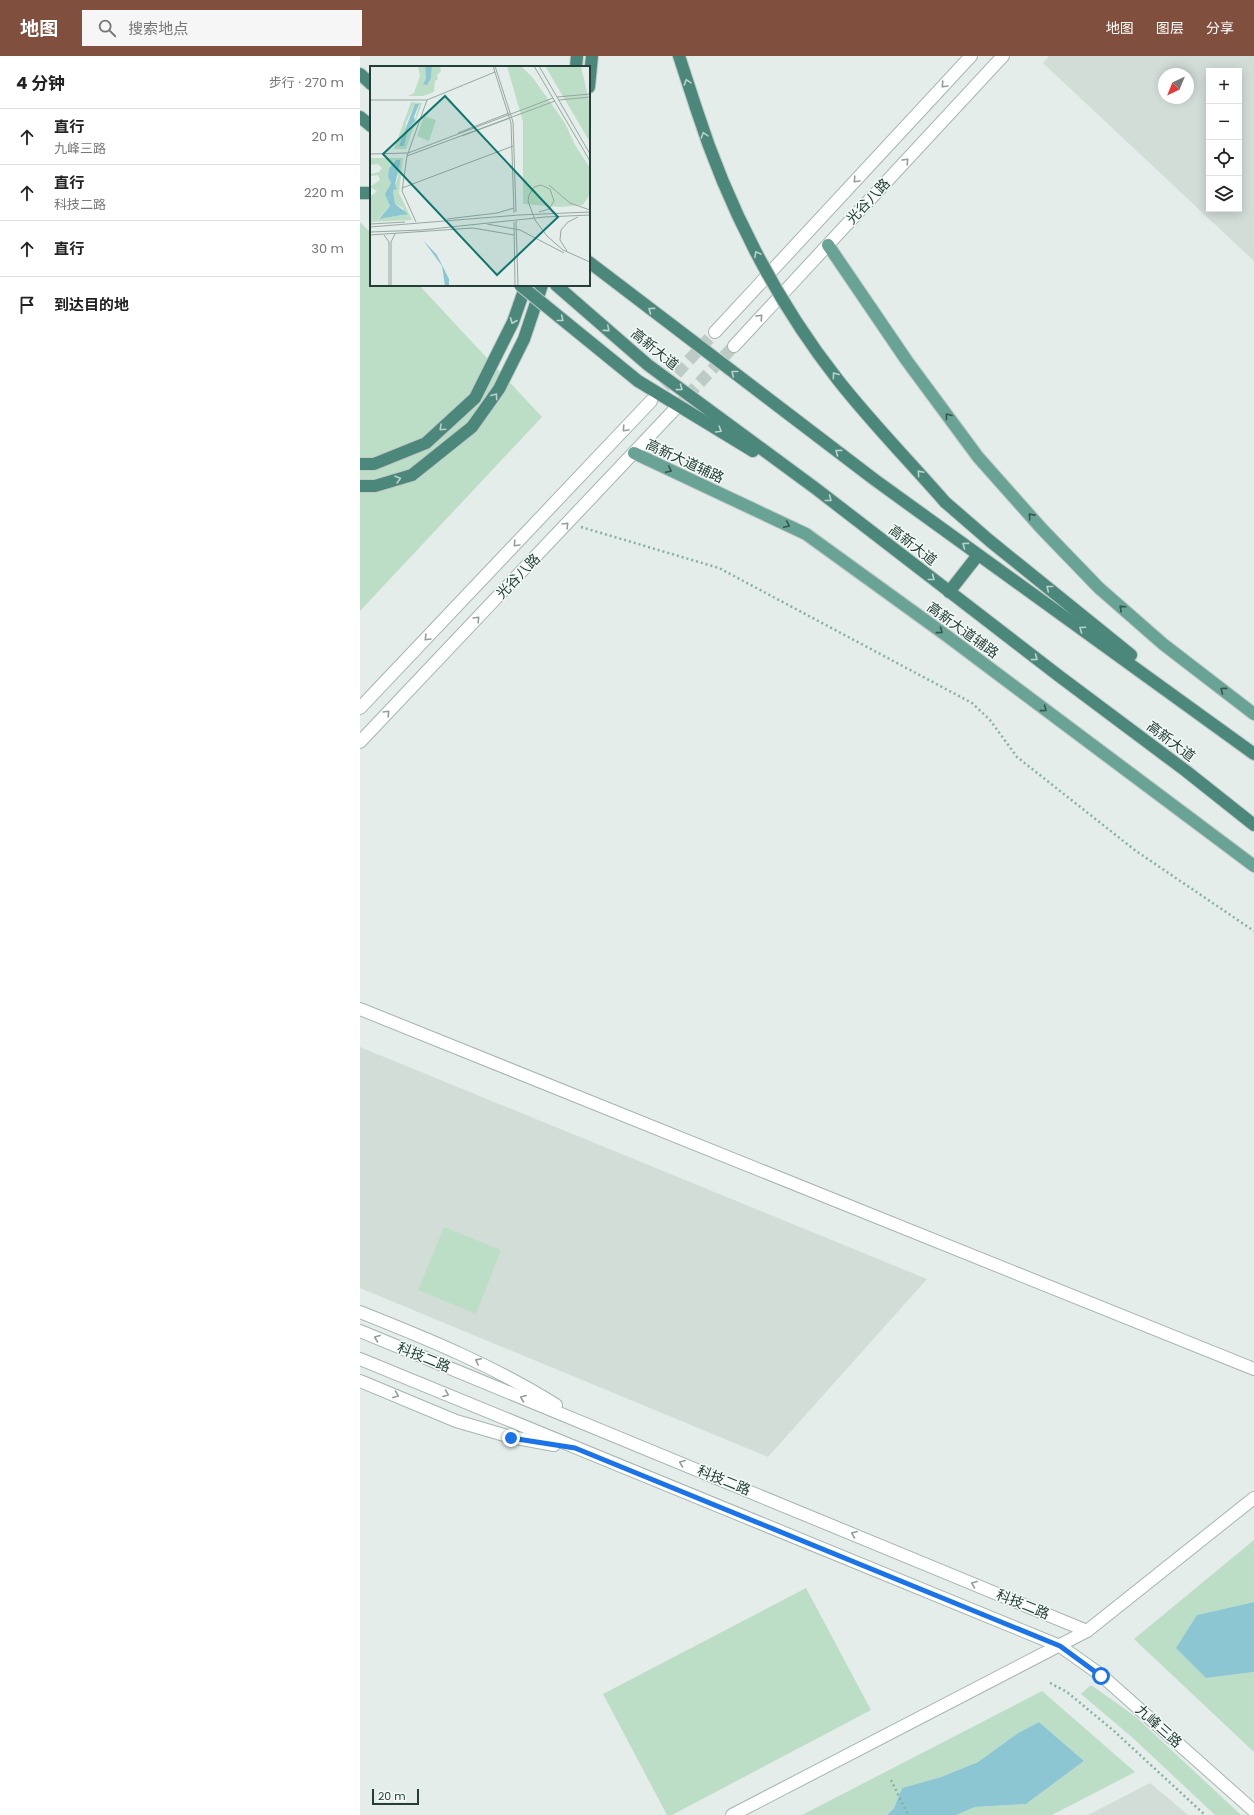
<!DOCTYPE html>
<html lang="zh">
<head>
<meta charset="utf-8">
<style>
  body { margin:0; font-family:Poppins,"Noto Sans SC",sans-serif; background:#f6f6f6; color:#222 }
  .controls { position:absolute; right:12px; top:12px; display:grid; overflow:hidden; border-radius:0px; box-shadow:0 2px 10px #0003 }
  .controls button { width:36px; height:36px; display:grid; place-items:center; padding:0; border:0; border-bottom:1px solid #e0e0e0; background:#fff; color:#222; font:20px sans-serif }
  .compass { position:absolute; left:798px; top:12px; width:36px; height:36px; border-radius:50%; background:#fff; box-shadow:0 2px 10px #0003; rotate:223deg }
  .scale { position:absolute; left:12px; bottom:10px; width:47px; box-sizing:border-box; padding-left:4px; border:2px solid #233f38; border-top:0; font-size:11px; line-height:14px; white-space:nowrap; color:#233f38; -webkit-text-stroke:3px #f4faf7; paint-order:stroke }
  .stop { position:absolute; width:12px; height:12px; margin:-9px; border:3px solid #1a73e8; border-radius:50%; background:#fff }
  .stop.end { background:#1a73e8; border-color:#fff; box-shadow:0 1px 4px #0008 }
  .list { margin:0; padding:0; list-style:none }
  h2 { display:flex; justify-content:space-between; align-items:center; height:52px; margin:0; padding:0 16px; font-size:17px }
  h2 small { font-size:13px; font-weight:400; color:#767676 }
  .list li { display:grid; grid-template-columns:26px 1fr auto; gap:12px; align-items:center; box-sizing:border-box; height:56px; padding:0 16px; border-top:1px solid #e0e0e0 }
  .list b { display:block; font-size:15px; white-space:nowrap }
  .list p { margin:0; font-size:13px; white-space:nowrap; color:#767676 }
  .list em { font-size:13px; font-style:normal; color:#767676 }
  .icon { flex:none; width:22px; height:22px; fill:none; stroke:currentColor; stroke-width:2; stroke-linecap:round; stroke-linejoin:round }
  .map { position:relative; flex:none; width:894px; height:1759px; overflow:hidden }
  header { display:flex; align-items:center; gap:24px; box-sizing:border-box; height:56px; padding:0 20px; background:#804f3d; color:#fff }
  header strong { font-size:19px }
  nav { display:flex; gap:22px; margin-inline-start:auto; font-size:14px }
  .search { width:280px; height:36px; background:#f6f6f6; display:flex; align-items:center; gap:10px; box-sizing:border-box; padding:0 14px; border-radius:0px; color:#767676; font-size:15px }
  main { display:flex }
  aside { flex:1; background:#fff }
  .map>svg:first-child { display:block }
  .built { fill:#d2ddd8; fill-rule:evenodd }
  .green { fill:#bddec6 }
  .water { fill:#8cc6d2 }
  .lines { fill:none; stroke-linecap:round; stroke-linejoin:round }
  .tertiary-tunnel { stroke:#bdcac6; stroke-width:12; stroke-dasharray:12 6; stroke-linecap:butt }
  .tertiary-casing { stroke:#a6b5b0; stroke-width:14 }
  .primary-casing { stroke:#c1c9c7; stroke-width:14 }
  .trunk-casing { stroke:#c1c9c7; stroke-width:14 }
  .path { stroke:#84b1a4; stroke-width:2.5; stroke-dasharray:2 3; stroke-linecap:butt }
  .tertiary { stroke:#fff; stroke-width:12 }
  .primary { stroke:#68a395; stroke-width:12 }
  .trunk { stroke:#4b877a; stroke-width:12 }
  .trunk-bridge-casing { stroke:#c1c9c7; stroke-width:14; stroke-linecap:butt }
  .trunk-bridge { stroke:#4b877a; stroke-width:12 }
  .oneway { stroke:#b9d2cb }
  .oneway2 { stroke:#919f9c }
  .oneway3 { stroke:#34584f }
  .route { stroke:#1a73e8; stroke-width:5 }
  .labels { text-anchor:middle; stroke-width:3; stroke-linejoin:round; paint-order:stroke }
  .street-label { font-size:14px; fill:#233f38; stroke:#f4faf7 }
  .inset-road { fill:none; stroke:#97a7a2; stroke-width:1 }
  .view { fill:#0f766e; fill-opacity:0.15; stroke:#0f766e; stroke-width:2 }
  .inset-edge { fill:none; stroke:#233f38; stroke-width:2 }
</style>
</head>
<body>
<header>
<strong>地图</strong>
<div class="search"><svg class="icon" aria-label="search" viewBox="0 0 24 24"><circle cx="10" cy="10" r="6"/><path d="M15 15l6 6"/></svg>搜索地点</div>
<nav><a>地图</a><a>图层</a><a>分享</a></nav>
</header>
<main>
<aside>
<h2>4 分钟<small>步行 · 270 m</small></h2>
<ul class="list">
<li><svg class="icon" aria-label="ahead" viewBox="0 0 24 24"><path d="M12 20V5M6 11l6-6 6 6"/></svg><div><b>直行</b><p>九峰三路</p></div><em>20 m</em></li>
<li><svg class="icon" aria-label="ahead" viewBox="0 0 24 24"><path d="M12 20V5M6 11l6-6 6 6"/></svg><div><b>直行</b><p>科技二路</p></div><em>220 m</em></li>
<li><svg class="icon" aria-label="ahead" viewBox="0 0 24 24"><path d="M12 20V5M6 11l6-6 6 6"/></svg><div><b>直行</b></div><em>30 m</em></li>
<li><svg class="icon" aria-label="arrive" viewBox="0 0 24 24"><path d="M6 21V4h12l-3 4 3 4H6"/></svg><div><b>到达目的地</b></div></li>
</ul>
</aside>
<div class="map">
<svg width="894" height="1759" viewBox="0 0 894 1759">
  <rect width="100%" height="100%" fill="#e4ede9"/>
  <g class="built">
    <path d="M689 0H894V205L683 7ZM849 15H879V153H849ZM804 18H828V42H804Z"/>
    <polygon points="0,991 567,1223 408,1401 0,1232"/>
    <polygon points="790,1727 828,1759 728,1759"/>
  </g>
  <g class="green">
    <polygon points="0,166 11,177 11,229 59,229 182,361 0,555"/>
    <polygon points="84,1171 141,1194 116,1258 58,1234"/>
    <polygon points="894,1484 894,1546 837,1559 846,1622 894,1616 894,1696 774,1583"/>
    <polygon points="446,1532 511,1654 312,1759 307,1759 243,1638"/>
    <polygon points="731,1629 776,1661 881,1759 855,1759 773,1682 721,1638"/>
    <polygon points="682,1635 775,1716 692,1759 596,1759 615,1751 666,1748 724,1705 679,1666 658,1677 618,1706 581,1721 542,1732 534,1752 527,1759 442,1759"/>
  </g>
  <g class="water">
    <polygon points="894,1546 894,1616 846,1622 816,1592 837,1559"/>
    <polygon points="679,1666 724,1705 666,1748 615,1751 596,1759 527,1759 534,1752 542,1732 581,1721 618,1706 658,1677"/>
  </g>
  <g class="lines">
    <g class="tertiary-tunnel">
      <polyline points="292,344 355,276"/>
      <polyline points="315,353 374,290"/>
    </g>
    <defs>
      <g id="tertiary">
        <polyline points="355,276 611,0"/>
        <polyline points="374,290 643,0"/>
        <polyline points="0,652 291,345"/>
        <polyline points="0,686 315,353"/>
        <polyline points="0,953 894,1313"/>
        <path d="M0 1256C68 1283 134 1310 196 1349"/>
        <polyline points="0,1275 727,1575"/>
        <polyline points="0,1303 700,1590 741,1619 894,1755"/>
        <polyline points="0,1325 96,1365 151,1381 194,1389"/>
        <polyline points="372,1759 727,1575 894,1442"/>
      </g>
      <g id="primary">
        <polyline points="468,189 547,305 618,401 682,473 739,532 803,588 894,658"/>
        <polyline points="274,397 446,478 587,580 894,810"/>
      </g>
      <g id="trunk">
        <polyline points="319,0 336,52"/>
        <polyline points="216,11 217,0"/>
        <polyline points="0,18 11,28"/>
        <polyline points="229,31 232,0"/>
        <polyline points="0,61 11,70"/>
        <polyline points="0,137 11,137"/>
        <polyline points="229,206 515,424 894,698"/>
        <polyline points="196,229 288,309 455,432 699,620 826,715 894,769"/>
        <polyline points="278,325 393,395"/>
        <polyline points="0,408 14,408 66,387 115,342 153,266 166,229"/>
        <polyline points="0,430 15,430 52,419 112,371 139,333 164,283 182,229"/>
        <polyline points="585,446 630,485 771,599"/>
        <polyline points="589,536 618,499"/>
      </g>
    </defs>
    <use href="#tertiary" class="tertiary-casing"/>
    <use href="#primary" class="primary-casing"/>
    <use href="#trunk" class="trunk-casing"/>
    <g class="path">
      <polyline points="221,471 359,512 612,647 630,664 657,701 776,795 894,875"/>
      <polyline points="690,1627 707,1636 754,1675 845,1759"/>
      <polyline points="531,1724 548,1759"/>
    </g>
    <use href="#tertiary" class="tertiary"/>
    <use href="#primary" class="primary"/>
    <use href="#trunk" class="trunk"/>
    <defs>
      <g id="trunk-bridge">
        <path d="M336 52C367 149 415 244 478 324 511 366 550 406 585 446"/>
        <polyline points="160,229 278,325"/>
      </g>
    </defs>
    <use href="#trunk-bridge" class="trunk-bridge-casing"/>
    <use href="#trunk-bridge" class="trunk-bridge"/>
  </g>
  <defs><path id="oneway-chevron" d="M-2-3.5L2.5 0L-2 3.5" fill="none" stroke-width="1.6" stroke-linecap="round" stroke-linejoin="round"/></defs>
  <g class="oneway">
    <use href="#oneway-chevron" transform="translate(327 26) rotate(-108)"/>
    <use href="#oneway-chevron" transform="translate(344 79) rotate(-108)"/>
    <use href="#oneway-chevron" transform="translate(397 198) rotate(-118)"/>
    <use href="#oneway-chevron" transform="translate(291 254) rotate(-143)"/>
    <use href="#oneway-chevron" transform="translate(201 263) rotate(39)"/>
    <use href="#oneway-chevron" transform="translate(153 265) rotate(113)"/>
    <use href="#oneway-chevron" transform="translate(247 273) rotate(41)"/>
    <use href="#oneway-chevron" transform="translate(374 317) rotate(-142)"/>
    <use href="#oneway-chevron" transform="translate(475 319) rotate(-126)"/>
    <use href="#oneway-chevron" transform="translate(320 332) rotate(36)"/>
    <use href="#oneway-chevron" transform="translate(135 340) rotate(-54)"/>
    <use href="#oneway-chevron" transform="translate(82 372) rotate(137)"/>
    <use href="#oneway-chevron" transform="translate(359 374) rotate(31)"/>
    <use href="#oneway-chevron" transform="translate(478 396) rotate(-143)"/>
    <use href="#oneway-chevron" transform="translate(560 417) rotate(-131)"/>
    <use href="#oneway-chevron" transform="translate(38 423) rotate(-16)"/>
    <use href="#oneway-chevron" transform="translate(469 443) rotate(38)"/>
    <use href="#oneway-chevron" transform="translate(605 489) rotate(-144)"/>
    <use href="#oneway-chevron" transform="translate(572 522) rotate(38)"/>
    <use href="#oneway-chevron" transform="translate(689 532) rotate(-141)"/>
    <use href="#oneway-chevron" transform="translate(722 573) rotate(-145)"/>
    <use href="#oneway-chevron" transform="translate(675 602) rotate(37)"/>
  </g>
  <g class="oneway2">
    <use href="#oneway-chevron" transform="translate(584 29) rotate(133)"/>
    <use href="#oneway-chevron" transform="translate(546 105) rotate(-47)"/>
    <use href="#oneway-chevron" transform="translate(496 124) rotate(133)"/>
    <use href="#oneway-chevron" transform="translate(400 261) rotate(-47)"/>
    <use href="#oneway-chevron" transform="translate(265 373) rotate(133)"/>
    <use href="#oneway-chevron" transform="translate(206 469) rotate(-46)"/>
    <use href="#oneway-chevron" transform="translate(156 488) rotate(134)"/>
    <use href="#oneway-chevron" transform="translate(117 563) rotate(-46)"/>
    <use href="#oneway-chevron" transform="translate(67 582) rotate(134)"/>
    <use href="#oneway-chevron" transform="translate(27 657) rotate(-46)"/>
    <use href="#oneway-chevron" transform="translate(17 1282) rotate(-158)"/>
    <use href="#oneway-chevron" transform="translate(118 1305) rotate(-153)"/>
    <use href="#oneway-chevron" transform="translate(86 1338) rotate(23)"/>
    <use href="#oneway-chevron" transform="translate(36 1339) rotate(22)"/>
    <use href="#oneway-chevron" transform="translate(163 1342) rotate(-158)"/>
    <use href="#oneway-chevron" transform="translate(322 1407) rotate(-158)"/>
    <use href="#oneway-chevron" transform="translate(494 1478) rotate(-158)"/>
    <use href="#oneway-chevron" transform="translate(614 1528) rotate(-158)"/>
  </g>
  <g class="oneway3">
    <use href="#oneway-chevron" transform="translate(588 360) rotate(-127)"/>
    <use href="#oneway-chevron" transform="translate(309 414) rotate(25)"/>
    <use href="#oneway-chevron" transform="translate(671 460) rotate(-132)"/>
    <use href="#oneway-chevron" transform="translate(427 469) rotate(25)"/>
    <use href="#oneway-chevron" transform="translate(762 552) rotate(-138)"/>
    <use href="#oneway-chevron" transform="translate(580 575) rotate(36)"/>
    <use href="#oneway-chevron" transform="translate(863 634) rotate(-143)"/>
    <use href="#oneway-chevron" transform="translate(684 653) rotate(37)"/>
  </g>
  <g class="lines">
    <polyline class="route" points="151,1382 215,1392 700,1590 741,1620"/>
  </g>
  <g class="labels">
    <g class="street-label">
      <text transform="translate(508 145) rotate(-47)" y="5">光谷八路</text>
      <text transform="translate(295 293) rotate(39)" y="5">高新大道</text>
      <text transform="translate(325 405) rotate(25)" y="5">高新大道辅路</text>
      <text transform="translate(553 489) rotate(38)" y="5">高新大道</text>
      <text transform="translate(158 520) rotate(-46)" y="5">光谷八路</text>
      <text transform="translate(603 574) rotate(36)" y="5">高新大道辅路</text>
      <text transform="translate(811 685) rotate(37)" y="5">高新大道</text>
      <text transform="translate(64 1301) rotate(22)" y="5">科技二路</text>
      <text transform="translate(364 1424) rotate(22)" y="5">科技二路</text>
      <text transform="translate(663 1548) rotate(22)" y="5">科技二路</text>
      <text transform="translate(799 1670) rotate(42)" y="5">九峰三路</text>
    </g>
  </g>
  <g transform="translate(10 10)">
    <rect width="220" height="220" fill="#e4ede9"/>
    <path d="M48 0H55L56 12 53 17 61 12 62 0H70L71 5 67 9 68 13 65 15 64 26 53 30H38L44 27 50 10ZM137 0H151L163 12 195 57 205 79 220 102V128L213 139 190 141 153 138V56ZM175 0H211L220 40V76ZM41 36 52 37 36 83H24ZM45 38 49 39 44 57 39 62 35 78 29 80 35 66 36 57ZM54 50 66 54 59 75 47 70ZM0 92H33L29 127 42 154 0 156V131L7 125 0 121 10 114 8 109 0 110V108L9 106 12 102 8 98 0 99ZM25 94 28 111 23 124 25 138 33 142V149L8 153 20 140 18 122 21 117 18 111 19 102Z" fill="#bddec6" fill-rule="evenodd"/>
    <path d="M55 0H62L61 12 57 19 53 18 56 12ZM45 38H49L44 51 45 55 39 62 34 80H29ZM26 94H30V98L25 118 27 123 23 124 25 138 38 148 9 153 20 140 15 128 21 117 18 111 19 102ZM53 174 67 189 79 213V220H75L72 200Z" fill="#8cc6d2"/>
    <path class="inset-road" d="M123 0 141 57 144 147M125 0 143 56 146 146M164 0 220 95M169 0 220 88M187 31 220 28M0 34H57L125 6M189 34 220 31M88 67 139 47M92 70 140 52M0 88 38 87 183 32M37 90 185 35M179 119 200 137 220 144M32 122 143 80M169 146 179 143 184 135 180 123 171 119 164 121 159 129 158 135 165 154 177 170 193 184 220 196M77 153 127 147 144 142M146 155 148 220M46 156 32 125 37 90 57 34M144 156 145 220M1 158 35 156M117 158 150 164 194 187M0 161 149 149 220 146M0 166 52 164 175 151 220 149M0 169 103 162 144 169M14 169 19 176V220M197 185 190 174 191 164 198 156 208 151M21 220V176L25 168"/>
    <path class="view" d="M75 30 188 151 127 209 13 88Z"/>
    <rect width="220" height="220" class="inset-edge"/>
  </g>
</svg>
<div class="controls">
<button>+</button>
<button>−</button>
<button><svg class="icon" aria-label="locate" viewBox="0 0 24 24"><circle cx="12" cy="12" r="6"/><path d="M12 2v4M12 18v4M2 12h4M18 12h4"/></svg></button>
<button><svg class="icon" aria-label="layers" viewBox="0 0 24 24"><path d="M12 4l9 5-9 5-9-5zM3 14l9 5 9-5"/></svg></button>
</div>
<svg class="compass" viewBox="-18 -18 36 36"><path d="M0-13l5 13h-10z" fill="#e53935"/><path d="M0 13l5-13h-10z" fill="#767676"/></svg>
<div class="scale">20 m</div>
<div class="stop" style="left:741px;top:1620px"></div>
<div class="stop end" style="left:151px;top:1382px"></div>
</div>
</main>
</body>
</html>
